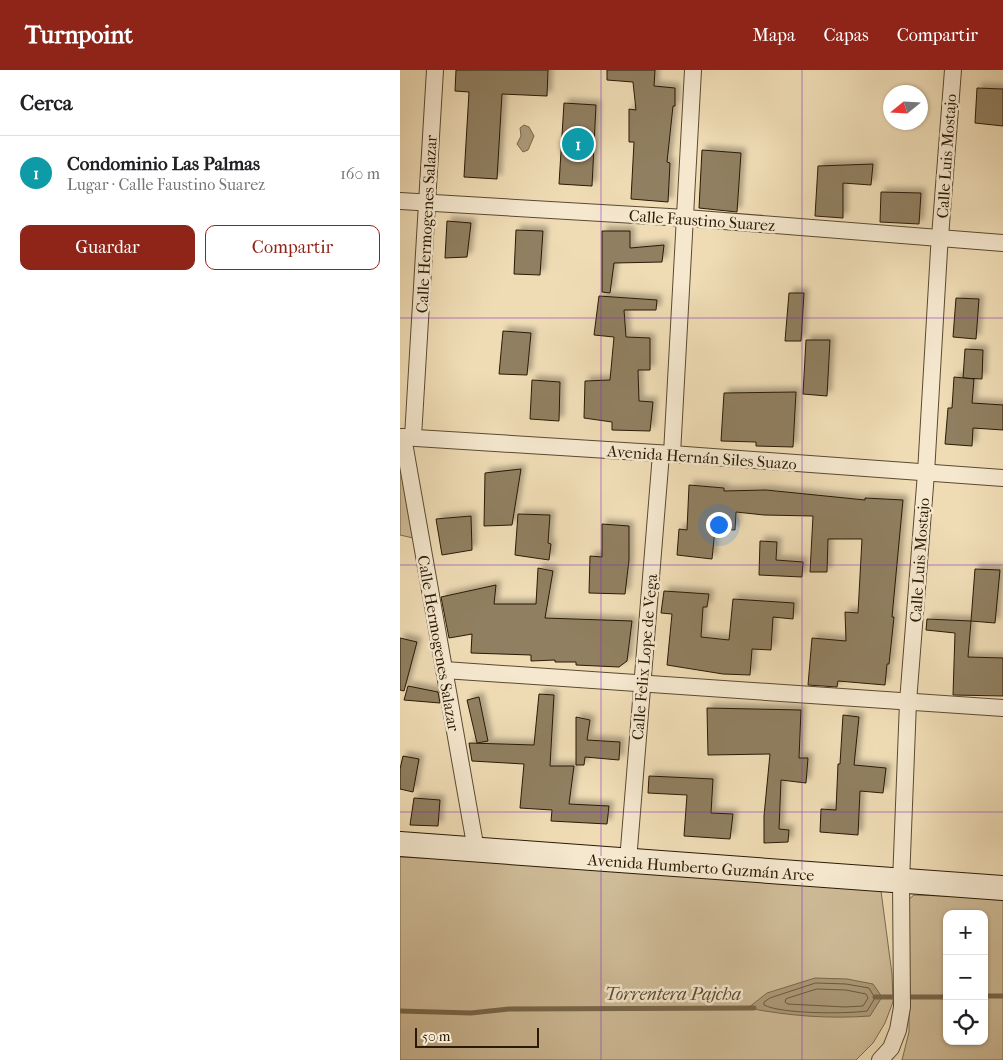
<!DOCTYPE html>
<html lang="es">
<head>
<meta charset="utf-8">
<style>
  body { margin:0; font-family:"IM FELL French Canon",serif; background:#f6f6f6; color:#202124 }
  .controls { position:absolute; right:15px; bottom:15px; display:grid; overflow:hidden; border-radius:10px; box-shadow:0 1px 4px #0004 }
  .controls button { width:45px; height:45px; display:grid; place-items:center; padding:0; border:0; border-bottom:1px solid #e0e0e0; background:#fff; color:#202124; font:25px sans-serif }
  .compass { position:absolute; left:483px; top:15px; width:45px; height:45px; border-radius:50%; background:#fff; box-shadow:0 1px 4px #0004; rotate:252deg }
  .scale { position:absolute; left:15px; bottom:12px; width:124px; box-sizing:border-box; padding-left:5px; border:2px solid #2a1a04; border-top:0; font-size:14px; line-height:18px; white-space:nowrap; color:#2a1a04; -webkit-text-stroke:4px #f5e8cf; paint-order:stroke }
  .you { position:absolute; left:318px; top:454px; width:18px; height:18px; margin:-12px; border:4px solid #fff; border-radius:50%; background:#1a73e8; box-shadow:0 0 0 8px #1a73e833 }
  .badge { display:grid; place-items:center; width:32px; height:32px; border-radius:50%; background:#8f2418; color:#fff; font-size:16px; font-weight:700 }
  .pin { position:absolute; translate:-50% -50%; border:2px solid #fff; box-shadow:0 1px 5px #0006 }
  .list { margin:0; padding:0; list-style:none }
  h2 { display:flex; justify-content:space-between; align-items:center; height:65px; margin:0; padding:0 20px; font-size:21px }
  h2 small { font-size:16px; font-weight:400; color:#757577 }
  .list li { display:grid; grid-template-columns:32px 1fr auto; gap:15px; align-items:center; box-sizing:border-box; height:75px; padding:0 20px; border-top:1px solid #e0e0e0 }
  .list b { display:block; font-size:19px; white-space:nowrap }
  .list p { margin:0; font-size:16px; white-space:nowrap; color:#757577 }
  .list em { font-size:16px; font-style:normal; color:#757577 }
  .actions { display:flex; gap:10px; padding:15px 20px }
  .actions a { flex:1; padding:11px 0; border:1px solid #8f2418; border-radius:10px; text-align:center; font-size:18px; color:#8f2418 }
  .actions .main { background:#8f2418; color:#fff }
  .icon { flex:none; width:28px; height:28px; fill:none; stroke:currentColor; stroke-width:2; stroke-linecap:round; stroke-linejoin:round }
  .map { position:relative; flex:none; width:603px; height:990px; overflow:hidden }
  header { display:flex; align-items:center; gap:30px; box-sizing:border-box; height:70px; padding:0 25px; background:#8f2418; color:#fff }
  header strong { font-size:24px }
  nav { display:flex; gap:28px; margin-inline-start:auto; font-size:18px }
  main { display:flex }
  aside { flex:1; background:#fff }
  .map>svg:first-child { display:block }
  .green { fill:#cebb97; stroke:#7c6a4e; fill-rule:evenodd }
  .water { fill:#ac9a79; stroke:#78674a }
  .lines { fill:none; stroke-linecap:round; stroke-linejoin:round }
  .shore { stroke:#6b5a3e; stroke-width:1 }
  .stream { stroke:#78674a; stroke-width:5 }
  .building { fill:#907f60; stroke:#2a1a04; filter:url(#shadow) }
  .street-casing { stroke:#5b4a30; stroke-width:18 }
  .secondary-casing { stroke:#2a1a04; stroke-width:26 }
  .street { stroke:#f5e8cf; stroke-width:16 }
  .secondary { stroke:#f5e8cf; stroke-width:24 }
  .grid { fill:none; stroke:#7b2cbf; stroke-width:1; stroke-opacity:0.55 }
  .labels { text-anchor:middle; stroke-width:5; stroke-linejoin:round; paint-order:stroke }
  .street-label { font-size:16px; fill:#2a1a04; stroke:#f5e8cf }
  .water-label { font-size:18px; font-style:italic; fill:#5e4d33; stroke:#f5e8cf }
</style>
</head>
<body>
<header>
<strong>Turnpoint</strong>
<nav><a>Mapa</a><a>Capas</a><a>Compartir</a></nav>
</header>
<main>
<aside>
<h2>Cerca<small></small></h2>
<ul class="list">
<li><span class="badge" style="background:#0f9aa8">1</span><div><b>Condominio Las Palmas</b><p>Lugar · Calle Faustino Suarez</p></div><em>160 m</em></li>
</ul>
<div class="actions"><a class="main">Guardar</a><a>Compartir</a></div>
</aside>
<div class="map">
<svg width="603" height="990" viewBox="0 0 603 990">
  <defs>
    <filter id="shadow"><feDropShadow dx="4.5" dy="-4.5" stdDeviation="2.5" flood-color="#0004"/></filter>
  </defs>
  <rect width="100%" height="100%" fill="#efdcb5"/>
  <filter id="stains"><feTurbulence type="fractalNoise" baseFrequency=".004" numOctaves="4"/><feColorMatrix values="0 0 0 0 .2 0 0 0 0 .09 0 0 0 0 .02 0 0 0 .5 -.17"/></filter>
  <radialGradient id="worn" r=".72"><stop offset=".6" stop-color="#630" stop-opacity="0"/><stop offset="1" stop-color="#630" stop-opacity=".3"/></radialGradient>
  <g class="green">
    <polygon points="0,389 13,468 0,465"/>
    <polygon points="0,787 70,790 481,821 492,904 493,932 485,953 473,973 456,990 0,990"/>
    <path d="M514 825 603 828V990H502L509 962V829ZM547 844H584V971H547Z"/>
  </g>
  <g class="water">
    <polygon points="124,55 129,57 134,66 128,80 123,82 117,74 121,66 120,58"/>
    <path d="M415 908 447 909 473 914 482 927 470 946C429 949 389 946 348 938L367 923Z"/>
  </g>
  <g class="lines">
    <g class="shore">
      <path d="M416 913 446 914 469 918 475 928 467 941C446 944 381 944 364 935V932L370 928Z"/>
      <polygon points="417,919 446,920 466,924 468,928 463,936 445,937 388,934 385,932 386,929"/>
    </g>
    <g class="stream">
      <polyline points="584,926 603,926"/>
      <polyline points="475,927 547,927"/>
      <polyline points="0,941 71,943 109,939 354,938"/>
    </g>
  </g>
  <g class="building">
    <polygon points="56,0 148,0 147,26 102,24 97,109 64,107 69,22 55,21"/>
    <polygon points="207,0 255,0 254,16 275,18 275,36 273,36 267,92 270,93 268,132 231,129 234,72 229,72 229,39 236,40 233,12 207,10"/>
    <polygon points="577,18 603,19 603,56 575,53"/>
    <polygon points="164,33 196,35 192,116 159,114"/>
    <polygon points="302,80 341,83 337,142 299,138"/>
    <polygon points="473,94 471,115 443,113 443,148 415,146 418,96"/>
    <polygon points="481,122 521,123 519,154 480,152"/>
    <polygon points="47,151 71,153 67,187 45,188"/>
    <polygon points="116,160 143,161 140,205 114,204"/>
    <polygon points="202,161 230,161 230,178 264,175 262,192 214,193 210,223 202,222"/>
    <polygon points="389,223 404,223 401,271 385,271"/>
    <polygon points="199,226 257,230 256,240 224,240 226,267 250,268 250,300 238,300 239,331 253,332 250,361 212,360 212,352 184,348 185,311 210,310 214,267 194,265"/>
    <polygon points="556,228 579,229 576,269 553,267"/>
    <polygon points="103,261 131,263 127,305 99,304"/>
    <polygon points="406,270 430,270 427,326 403,324"/>
    <polygon points="565,279 583,280 582,309 563,308"/>
    <polygon points="554,307 574,309 572,333 603,335 603,360 573,358 572,376 545,374 548,338 552,338"/>
    <polygon points="132,310 160,312 159,351 130,349"/>
    <polygon points="396,322 393,377 356,376 356,372 321,371 324,323"/>
    <polygon points="121,399 112,455 84,456 85,403"/>
    <polygon points="289,415 324,418 324,421 366,420 465,430 465,428 503,430 492,547 494,547 489,594 487,594 485,615 438,611 437,617 408,615 412,568 446,571 445,542 458,543 462,469 428,469 427,502 410,502 413,446 364,445 336,442 335,460 315,459 312,489 277,485 279,459 287,460"/>
    <polygon points="118,444 150,445 148,473 151,474 149,490 115,485"/>
    <polygon points="71,446 72,480 42,485 36,449"/>
    <polygon points="202,454 229,456 229,490 225,524 189,523 190,486 202,487"/>
    <polygon points="360,471 377,472 376,490 403,492 402,507 359,505"/>
    <polygon points="138,498 153,501 145,548 232,551 227,591 219,597 176,595 176,592 155,592 155,590 131,591 131,585 71,583 72,564 49,568 41,527 96,515 94,534 136,534"/>
    <polygon points="575,499 600,500 595,553 571,551"/>
    <polygon points="264,521 309,524 307,537 303,537 301,567 329,570 333,529 394,533 393,549 373,547 371,580 352,579 350,605 323,604 267,595 272,544 261,543"/>
    <polygon points="527,549 571,551 568,587 603,588 603,626 553,625 555,563 526,560"/>
    <polygon points="0,568 17,572 4,621 0,620"/>
    <polygon points="8,616 38,622 40,633 4,630"/>
    <polygon points="139,624 154,625 150,696 174,696 169,734 209,736 207,754 151,751 152,740 120,738 124,694 72,691 69,673 134,675"/>
    <polygon points="79,627 88,671 77,673 67,630"/>
    <polygon points="307,638 401,640 399,688 408,688 406,713 381,710 379,759 389,760 388,772 364,773 364,746 370,684 308,685"/>
    <polygon points="443,645 459,647 454,695 486,698 483,723 460,721 458,765 420,762 421,739 436,740 438,694 440,694"/>
    <polygon points="176,647 190,650 187,670 220,672 219,690 185,687 184,695 176,695"/>
    <polygon points="3,686 19,689 13,722 0,719 0,699"/>
    <polygon points="249,706 313,709 311,743 333,744 330,769 284,766 287,725 248,723"/>
    <polygon points="14,728 40,730 38,756 10,755"/>
  </g>
  <g class="lines">
    <defs>
      <g id="street">
        <polyline points="0,131 286,148 603,173"/>
        <polyline points="0,367 272,384 603,408"/>
        <polyline points="3,367 76,780"/>
        <polyline points="13,367 35,0"/>
        <polyline points="272,384 293,0"/>
        <polyline points="44,600 603,638"/>
        <polyline points="228,791 261,384"/>
        <polyline points="480,990 491,978 498,960 502,937 501,812 508,632 526,403 539,180 553,0"/>
      </g>
      <polyline id="secondary" points="0,774 603,818"/>
    </defs>
    <use href="#street" class="street-casing"/>
    <use href="#secondary" class="secondary-casing"/>
    <use href="#street" class="street"/>
    <use href="#secondary" class="secondary"/>
  </g>
  <path class="grid" d="M201 0V990M402 0V990M0 248H603M0 495H603M0 742H603"/>
  <g class="labels">
    <g class="street-label">
      <text transform="translate(546 86) rotate(-86)" y="6">Calle Luis Mostajo</text>
      <text transform="translate(302 150) rotate(4)" y="6">Calle Faustino Suarez</text>
      <text transform="translate(26 154) rotate(-87)" y="6">Calle Hermogenes Salazar</text>
      <text transform="translate(302 387) rotate(4)" y="6">Avenida Hernán Siles Suazo</text>
      <text transform="translate(519 490) rotate(-86)" y="6">Calle Luis Mostajo</text>
      <text transform="translate(39 573) rotate(80)" y="6">Calle Hermogenes Salazar</text>
      <text transform="translate(244 587) rotate(-85)" y="6">Calle Felix Lope de Vega</text>
      <text transform="translate(301 797) rotate(4)" y="6">Avenida Humberto Guzmán Arce</text>
    </g>
    <g class="water-label">
      <text x="273" y="930">Torrentera Pajcha</text>
    </g>
  </g>
  <rect width="100%" height="100%" filter="url(#stains)"/>
  <rect width="100%" height="100%" fill="url(#worn)"/>
</svg>
<div class="controls">
<button>+</button>
<button>−</button>
<button><svg class="icon" aria-label="locate" viewBox="0 0 24 24"><circle cx="12" cy="12" r="6"/><path d="M12 2v4M12 18v4M2 12h4M18 12h4"/></svg></button>
</div>
<svg class="compass" viewBox="-18 -18 36 36"><path d="M0-13l5 13h-10z" fill="#e53935"/><path d="M0 13l5-13h-10z" fill="#757577"/></svg>
<div class="scale">50 m</div>
<div class="you"></div>
<div class="pin badge" style="left:178px;top:74px;background:#0f9aa8">1</div>
</div>
</main>
</body>
</html>
